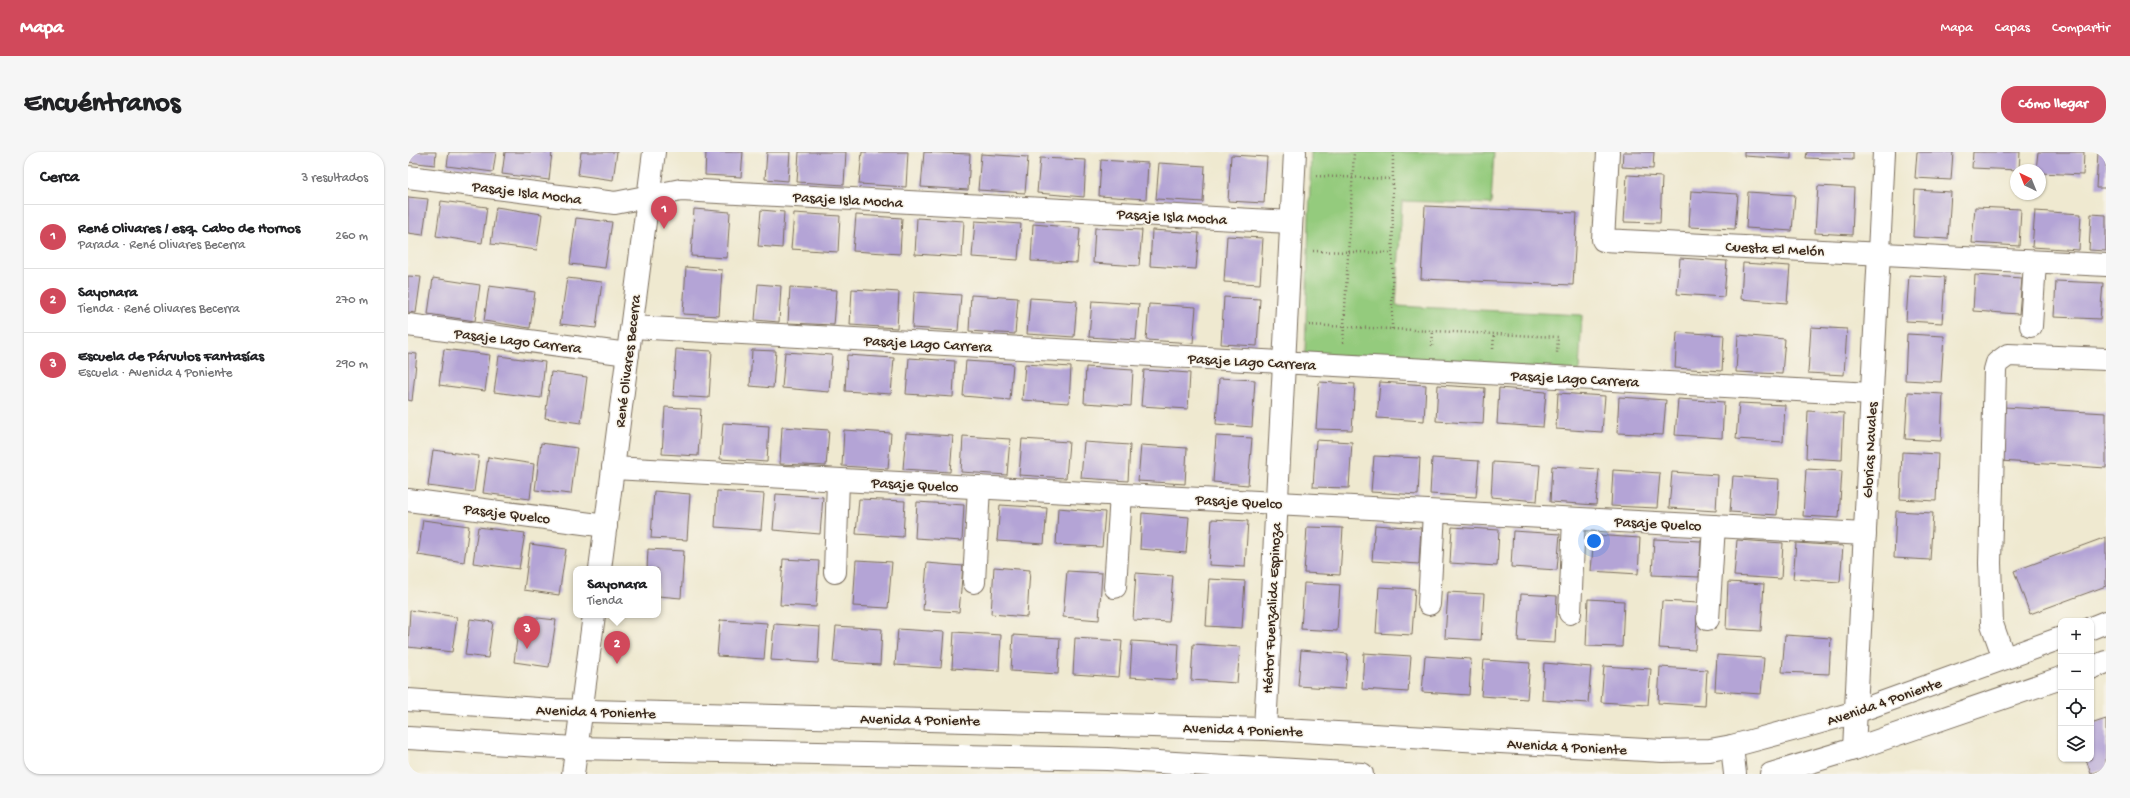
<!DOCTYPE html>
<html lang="es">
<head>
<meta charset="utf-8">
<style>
  body { margin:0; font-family:"Gochi Hand",sans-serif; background:#f6f6f6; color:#202124 }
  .controls { position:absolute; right:12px; bottom:12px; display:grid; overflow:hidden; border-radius:8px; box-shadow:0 1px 3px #0004 }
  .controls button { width:36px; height:36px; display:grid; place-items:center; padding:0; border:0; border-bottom:1px solid #e0e0e0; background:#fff; color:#202124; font:20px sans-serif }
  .compass { position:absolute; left:1602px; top:12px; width:36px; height:36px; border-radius:50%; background:#fff; box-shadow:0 1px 3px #0004; rotate:317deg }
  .you { position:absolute; left:1186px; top:389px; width:14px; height:14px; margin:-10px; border:3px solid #fff; border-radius:50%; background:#1a73e8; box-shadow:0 0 0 6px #1a73e833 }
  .badge { display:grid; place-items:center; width:26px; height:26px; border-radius:50%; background:#d1495b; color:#fff; font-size:13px; font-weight:700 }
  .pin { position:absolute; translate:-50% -33px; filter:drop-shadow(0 1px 2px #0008) }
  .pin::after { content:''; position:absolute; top:21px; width:14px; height:12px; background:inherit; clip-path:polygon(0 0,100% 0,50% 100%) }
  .popup { position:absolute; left:165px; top:414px; width:88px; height:52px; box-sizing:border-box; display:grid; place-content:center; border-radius:8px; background:#fff; filter:drop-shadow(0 1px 3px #0005); font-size:13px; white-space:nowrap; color:#757577 }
  .popup b { font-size:15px; color:#202124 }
  .popup::after { content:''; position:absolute; left:50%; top:100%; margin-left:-8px; border:8px solid transparent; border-top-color:#fff }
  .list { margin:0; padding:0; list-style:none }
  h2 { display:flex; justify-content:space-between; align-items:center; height:52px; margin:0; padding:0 16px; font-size:17px }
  h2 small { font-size:13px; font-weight:400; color:#757577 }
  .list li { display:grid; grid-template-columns:26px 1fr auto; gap:12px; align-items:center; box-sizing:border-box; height:64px; padding:0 16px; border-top:1px solid #e0e0e0 }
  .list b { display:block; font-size:15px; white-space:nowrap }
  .list p { margin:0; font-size:13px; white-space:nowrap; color:#757577 }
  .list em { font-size:13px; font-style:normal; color:#757577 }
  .icon { flex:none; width:22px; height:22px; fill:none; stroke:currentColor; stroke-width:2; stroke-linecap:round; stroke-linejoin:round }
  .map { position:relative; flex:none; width:1698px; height:622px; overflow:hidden; border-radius:16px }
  header { display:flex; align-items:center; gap:24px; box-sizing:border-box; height:56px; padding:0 20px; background:#d1495b; color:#fff }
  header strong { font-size:19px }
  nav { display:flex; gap:22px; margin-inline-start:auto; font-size:14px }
  .intro { display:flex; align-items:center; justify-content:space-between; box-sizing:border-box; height:96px; padding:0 24px }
  h1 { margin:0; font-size:28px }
  .button { padding:10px 18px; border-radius:16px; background:#d1495b; color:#fff; font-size:14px; font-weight:700 }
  main { display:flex; gap:24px; padding:0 24px }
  aside { flex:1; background:#fff; border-radius:16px; box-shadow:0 1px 3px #0004 }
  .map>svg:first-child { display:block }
  .green { fill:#94cb7d; stroke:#687a4e }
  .building { fill:#b4a4d6 }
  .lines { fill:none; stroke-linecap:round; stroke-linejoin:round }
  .minor-casing { stroke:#7a6d5c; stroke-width:24 }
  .path { stroke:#7a6d5c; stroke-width:2.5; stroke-dasharray:1 3; stroke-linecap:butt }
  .minor { stroke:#fff; stroke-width:22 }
  .labels { text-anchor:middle; stroke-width:3; stroke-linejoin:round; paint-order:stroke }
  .street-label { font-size:15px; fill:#3b2a1e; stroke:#f7f3e8 }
</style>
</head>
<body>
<header>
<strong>Mapa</strong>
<nav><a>Mapa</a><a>Capas</a><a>Compartir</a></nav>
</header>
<div class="intro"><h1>Encuéntranos</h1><a class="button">Cómo llegar</a></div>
<main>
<aside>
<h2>Cerca<small>3 resultados</small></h2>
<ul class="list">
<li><span class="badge">1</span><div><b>René Olivares / esq. Cabo de Hornos</b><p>Parada · René Olivares Becerra</p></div><em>260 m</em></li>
<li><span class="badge">2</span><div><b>Sayonara</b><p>Tienda · René Olivares Becerra</p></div><em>270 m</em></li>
<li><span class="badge">3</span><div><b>Escuela de Párvulos Fantasías</b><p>Escuela · Avenida 4 Poniente</p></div><em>290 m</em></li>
</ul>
</aside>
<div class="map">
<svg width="1698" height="622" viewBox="0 0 1698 622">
  <rect width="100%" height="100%" fill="#f7f3e8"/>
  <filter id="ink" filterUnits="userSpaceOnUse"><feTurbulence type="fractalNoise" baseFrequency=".025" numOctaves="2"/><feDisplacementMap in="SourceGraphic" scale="8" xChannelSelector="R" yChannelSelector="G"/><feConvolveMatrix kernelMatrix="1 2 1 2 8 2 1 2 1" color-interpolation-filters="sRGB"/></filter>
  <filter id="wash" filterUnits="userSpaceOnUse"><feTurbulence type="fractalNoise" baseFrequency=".012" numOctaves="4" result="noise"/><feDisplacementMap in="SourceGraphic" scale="16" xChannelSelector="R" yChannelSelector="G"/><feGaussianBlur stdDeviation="0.9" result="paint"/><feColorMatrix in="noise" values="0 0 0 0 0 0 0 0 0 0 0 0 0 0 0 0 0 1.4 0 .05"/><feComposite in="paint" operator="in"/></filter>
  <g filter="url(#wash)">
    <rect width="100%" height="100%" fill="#efe9d0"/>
    <polygon class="green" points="903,0 1086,0 1083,52 994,49 988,154 1174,163 1171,219 897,202"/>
    <g id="blocks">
      <g class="building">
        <polygon points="0,0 28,0 27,13 0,10"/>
        <polygon points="41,0 88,0 85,20 39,14"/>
        <polygon points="97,0 144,0 141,28 94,22"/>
        <polygon points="173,0 209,0 205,28 170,23"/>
        <polygon points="298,0 335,0 333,25 297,23"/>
        <polygon points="359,0 382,0 380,29 357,27"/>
        <polygon points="391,0 438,0 436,33 389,30"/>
        <polygon points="454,0 500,0 498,35 451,32"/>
        <polygon points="516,0 562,2 560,38 513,35"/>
        <polygon points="1215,0 1246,0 1245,17 1214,15"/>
        <polygon points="1336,0 1383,0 1383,7 1336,4"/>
        <polygon points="1399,0 1445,0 1445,8 1398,6"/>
        <polygon points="1509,0 1545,0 1543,28 1507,26"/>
        <polygon points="1565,0 1612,0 1611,18 1564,16"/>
        <polygon points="1630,0 1676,0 1675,23 1632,21 1632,18 1628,18"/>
        <polygon points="1690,0 1698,0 1698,36 1688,36"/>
        <polygon points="573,2 620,5 617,41 570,38"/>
        <polygon points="823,3 859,5 856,51 820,49"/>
        <polygon points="632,6 678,8 676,45 629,41"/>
        <polygon points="693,8 740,11 738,47 691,44"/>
        <polygon points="751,11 797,14 795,50 748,47"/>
        <polygon points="1219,23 1254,25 1252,71 1216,70"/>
        <polygon points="1410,34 1446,36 1444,83 1407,81"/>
        <polygon points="1507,38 1543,40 1540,87 1505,85"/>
        <polygon points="1283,39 1330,42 1327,77 1281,75"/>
        <polygon points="1340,40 1387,43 1384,79 1338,76"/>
        <polygon points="0,45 20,47 15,83 0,81"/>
        <polygon points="33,49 79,55 74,91 28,84"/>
        <polygon points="1017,54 1169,61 1165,133 1013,127"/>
        <polygon points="88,55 134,62 129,98 83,92"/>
        <polygon points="1567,55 1613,57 1611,94 1564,91"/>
        <polygon points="286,57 322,60 319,106 283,104"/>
        <polygon points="353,58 376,60 374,96 350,94"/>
        <polygon points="1627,59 1673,62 1671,98 1624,95"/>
        <polygon points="386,61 432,64 430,100 383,97"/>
        <polygon points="1683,62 1698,63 1698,99 1681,98"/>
        <polygon points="448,63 494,66 492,102 445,99"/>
        <polygon points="168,66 204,70 197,116 162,112"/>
        <polygon points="509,66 556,69 554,105 507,102"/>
        <polygon points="567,69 613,72 610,108 564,105"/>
        <polygon points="625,72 672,76 669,111 623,109"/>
        <polygon points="687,76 734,78 731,114 685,111"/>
        <polygon points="744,78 791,81 788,117 742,114"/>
        <polygon points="819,84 855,86 852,132 816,130"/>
        <polygon points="1272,106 1319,109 1316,145 1269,142"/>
        <polygon points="1335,111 1382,114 1379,151 1333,147"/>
        <polygon points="278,115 314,118 311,164 275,162"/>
        <polygon points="1501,123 1537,125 1534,171 1498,169"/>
        <polygon points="1567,123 1614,126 1611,162 1565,159"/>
        <polygon points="0,124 13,125 8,161 0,160"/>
        <polygon points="25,126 72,133 67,169 20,162"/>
        <polygon points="159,126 194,130 188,176 152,172"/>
        <polygon points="1648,129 1695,131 1692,167 1646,165"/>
        <polygon points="350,132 373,134 371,170 347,168"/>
        <polygon points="81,134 127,140 122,176 76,169"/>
        <polygon points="382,135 429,138 426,173 380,171"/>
        <polygon points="444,137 491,140 489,176 442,173"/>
        <polygon points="506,140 553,143 550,179 504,176"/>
        <polygon points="563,143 610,146 607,182 561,179"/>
        <polygon points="816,145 852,147 849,194 813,192"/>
        <polygon points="622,146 669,149 666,185 619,182"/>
        <polygon points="684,149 731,152 728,188 681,185"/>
        <polygon points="741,152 788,155 785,191 738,188"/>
        <polygon points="1403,175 1439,177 1436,223 1400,221"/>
        <polygon points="1269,180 1316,183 1314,219 1267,216"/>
        <polygon points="1499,182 1536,184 1533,230 1497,228"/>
        <polygon points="1330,183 1377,187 1374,222 1328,220"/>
        <polygon points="36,197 82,203 77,239 31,233"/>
        <polygon points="268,197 304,199 301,246 265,244"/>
        <polygon points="344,198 368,199 365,236 342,234"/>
        <polygon points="377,200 424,203 421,240 374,236"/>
        <polygon points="0,201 9,202 4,249 0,248"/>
        <polygon points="439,203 486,206 483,242 437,239"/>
        <polygon points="91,204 137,210 133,246 86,240"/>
        <polygon points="501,206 547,209 545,245 498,242"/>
        <polygon points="558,209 605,212 602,248 555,244"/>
        <polygon points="617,212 663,215 661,251 614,248"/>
        <polygon points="678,215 725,218 723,254 676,251"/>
        <polygon points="736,218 782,221 780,257 733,254"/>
        <polygon points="143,220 179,225 173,271 137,266"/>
        <polygon points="811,226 847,228 844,275 808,272"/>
        <polygon points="911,230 947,232 944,278 908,277"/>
        <polygon points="972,230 1018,233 1016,269 969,266"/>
        <polygon points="1030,233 1077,236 1075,272 1028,269"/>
        <polygon points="1091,236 1138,240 1135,275 1089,272"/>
        <polygon points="1500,240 1535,242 1533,289 1497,287"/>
        <polygon points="1150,241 1197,244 1194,280 1148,277"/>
        <polygon points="1211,245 1258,248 1255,283 1209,281"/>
        <polygon points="1270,247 1316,250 1314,286 1267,283"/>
        <polygon points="1331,251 1377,253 1375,290 1328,287"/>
        <polygon points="257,255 293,257 290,304 254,302"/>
        <polygon points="1596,255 1698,261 1698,316 1592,309"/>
        <polygon points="1400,259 1436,261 1434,308 1398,306"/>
        <polygon points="315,271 361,274 359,310 312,307"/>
        <polygon points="374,275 421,278 418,314 372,312"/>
        <polygon points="436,278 483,281 480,317 434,314"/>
        <polygon points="498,281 545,284 542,320 495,317"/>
        <polygon points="555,284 602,287 599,323 553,320"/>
        <polygon points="808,284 844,286 840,333 805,330"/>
        <polygon points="614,287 661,290 658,326 611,323"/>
        <polygon points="908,288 944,290 941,336 905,335"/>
        <polygon points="676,290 722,293 720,329 673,326"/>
        <polygon points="133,291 169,296 163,342 127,338"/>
        <polygon points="733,293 779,296 777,332 730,329"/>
        <polygon points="25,298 71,304 66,340 20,334"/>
        <polygon points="1494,300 1530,302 1528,349 1492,347"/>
        <polygon points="966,304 1012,306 1010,343 963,340"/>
        <polygon points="80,305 126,312 122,347 75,341"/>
        <polygon points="1024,306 1071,309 1068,345 1022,342"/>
        <polygon points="1085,310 1132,313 1129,349 1083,345"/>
        <polygon points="1144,314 1191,317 1188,353 1142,350"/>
        <polygon points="1398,317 1434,319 1431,366 1395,364"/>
        <polygon points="1205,318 1252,321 1249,356 1203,354"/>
        <polygon points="1264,320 1310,323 1308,359 1261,356"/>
        <polygon points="1325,324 1371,327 1369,363 1322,360"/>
        <polygon points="246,339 282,342 279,388 243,386"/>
        <polygon points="309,339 356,342 353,378 307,375"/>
        <polygon points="368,342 415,345 412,382 365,378"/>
        <polygon points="451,347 497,349 495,385 448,382"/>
        <polygon points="509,350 556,353 554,389 507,386"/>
        <polygon points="592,353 639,356 636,392 589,389"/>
        <polygon points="650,356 697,360 694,395 648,393"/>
        <polygon points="1488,359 1525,361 1522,408 1486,406"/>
        <polygon points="734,361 781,365 778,401 732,397"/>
        <polygon points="804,367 840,369 837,415 801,413"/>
        <polygon points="15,368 61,374 56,410 10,403"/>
        <polygon points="967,373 1013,376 1011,412 964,409"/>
        <polygon points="70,375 117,381 111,417 65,411"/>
        <polygon points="899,375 935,376 932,423 896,421"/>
        <polygon points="1044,375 1091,378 1089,414 1042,411"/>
        <polygon points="1105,379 1152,382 1149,418 1103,415"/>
        <polygon points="1186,383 1232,386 1230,422 1183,419"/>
        <polygon points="1698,385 1698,434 1622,462 1606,419"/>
        <polygon points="1246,387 1293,389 1291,425 1244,423"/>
        <polygon points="1329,388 1375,391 1373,427 1326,424"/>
        <polygon points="1388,391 1435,394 1432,430 1385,427"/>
        <polygon points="122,392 158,397 151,443 116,438"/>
        <polygon points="240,397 276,399 273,446 250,444 250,417 239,417"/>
        <polygon points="375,407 411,409 408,455 372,453"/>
        <polygon points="448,408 484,410 480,456 445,454"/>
        <polygon points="519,411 555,414 551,460 515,458"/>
        <polygon points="586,415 622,418 619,465 583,462"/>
        <polygon points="659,419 694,421 691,468 655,465"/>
        <polygon points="728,421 765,424 761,470 725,468"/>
        <polygon points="801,427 837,429 834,476 798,474"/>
        <polygon points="1320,430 1356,432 1353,479 1318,477"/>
        <polygon points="896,431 932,433 929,479 893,477"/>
        <polygon points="971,435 1007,437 1004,483 968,481"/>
        <polygon points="1040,440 1076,442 1073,488 1037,486"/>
        <polygon points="1113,442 1149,444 1147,491 1110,489"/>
        <polygon points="1180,447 1216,449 1214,495 1178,494"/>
        <polygon points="1254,449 1290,451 1287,498 1251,496"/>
        <polygon points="2,458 49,465 44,500 0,495"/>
        <polygon points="112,464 148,468 141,515 106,510"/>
        <polygon points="62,467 85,470 80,506 57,503"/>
        <polygon points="312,468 359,471 356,507 309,504"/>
        <polygon points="366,472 412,475 410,511 363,508"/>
        <polygon points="428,474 474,477 472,513 425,510"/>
        <polygon points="490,477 536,480 533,516 487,513"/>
        <polygon points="546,480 593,483 591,519 544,516"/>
        <polygon points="605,483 652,486 650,522 603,519"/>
        <polygon points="1377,483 1423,486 1421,522 1374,520"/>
        <polygon points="667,486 714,489 711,525 665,522"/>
        <polygon points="724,489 771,492 769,528 722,525"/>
        <polygon points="785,492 832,495 829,531 783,528"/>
        <polygon points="893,498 940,502 937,537 890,534"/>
        <polygon points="956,501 1003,504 1000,540 954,537"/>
        <polygon points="1309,503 1356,506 1353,542 1307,539"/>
        <polygon points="1017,504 1063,507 1061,543 1014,540"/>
        <polygon points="1076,508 1122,511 1119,547 1073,544"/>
        <polygon points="1136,511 1183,515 1180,551 1134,548"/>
        <polygon points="1196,514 1243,517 1240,553 1193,550"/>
        <polygon points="1252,515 1299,518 1297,554 1250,551"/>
        <polygon points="1698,567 1698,617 1683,622 1678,607 1683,607 1683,572"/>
      </g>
    </g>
  </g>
  <g filter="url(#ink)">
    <use href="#blocks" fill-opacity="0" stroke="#7a6d5c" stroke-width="1"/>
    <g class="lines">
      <defs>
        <g id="minor">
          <polyline points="1200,0 1195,88 1698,113"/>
          <polyline points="0,25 207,51 273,38 883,70"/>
          <polyline points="0,173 220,202"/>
          <polyline points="1623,174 1627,110"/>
          <polyline points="224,175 1464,242"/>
          <polyline points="205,316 1457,382"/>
          <polyline points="0,348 198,374"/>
          <polyline points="192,417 246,0"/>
          <polyline points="427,420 430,328"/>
          <polyline points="566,430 571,335"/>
          <polyline points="707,435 713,343"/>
          <polyline points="1021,452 1026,360"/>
          <polyline points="1162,461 1166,367"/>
          <polyline points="1300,467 1306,374"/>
          <polyline points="1683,476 1698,470"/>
          <polyline points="1596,506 1584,472 1582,411 1587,218 1589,211 1600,203 1698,207"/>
          <polyline points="1683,516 1698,510"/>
          <polyline points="0,548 144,558 857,577 1255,599 1302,598 1324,594 1395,575 1448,560 1653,486"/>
          <polyline points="857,577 887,0"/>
          <polyline points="0,586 168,596 699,607 954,622"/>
          <polyline points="1324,594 1327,622"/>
          <polyline points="1446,597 1476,0"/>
          <polyline points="165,622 186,463"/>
          <polyline points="1363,622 1446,597 1653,526"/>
        </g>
      </defs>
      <use href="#minor" class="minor-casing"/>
      <g class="path">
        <polyline points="908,24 984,27"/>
        <polyline points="905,99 984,101"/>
        <polyline points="901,173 1150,185 1149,201"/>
        <polyline points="984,177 985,0"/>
        <polyline points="935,191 946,0"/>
        <polyline points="1024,194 1025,179"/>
        <polyline points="1085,197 1086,182"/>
      </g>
      <use href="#minor" class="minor"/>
    </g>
  </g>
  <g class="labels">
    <g class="street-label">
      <text transform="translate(119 40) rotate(7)" y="5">Pasaje Isla Mocha</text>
      <text transform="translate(440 47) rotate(3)" y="5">Pasaje Isla Mocha</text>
      <text transform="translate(764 64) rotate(3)" y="5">Pasaje Isla Mocha</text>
      <text transform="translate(1367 96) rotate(3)" y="5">Cuesta El Melón</text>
      <text transform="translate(110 188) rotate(7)" y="5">Pasaje Lago Carrera</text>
      <text transform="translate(520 191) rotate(3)" y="5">Pasaje Lago Carrera</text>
      <text transform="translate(219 209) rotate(-83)" y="5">René Olivares Becerra</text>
      <text transform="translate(844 209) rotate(3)" y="5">Pasaje Lago Carrera</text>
      <text transform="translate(1167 226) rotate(3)" y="5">Pasaje Lago Carrera</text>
      <text transform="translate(1461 298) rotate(-87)" y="5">Glorias Navales</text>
      <text transform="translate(507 332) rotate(3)" y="5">Pasaje Quelco</text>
      <text transform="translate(831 349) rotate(3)" y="5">Pasaje Quelco</text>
      <text transform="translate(99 361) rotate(7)" y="5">Pasaje Quelco</text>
      <text transform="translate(1250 371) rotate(3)" y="5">Pasaje Quelco</text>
      <text transform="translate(863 456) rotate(-87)" y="5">Héctor Fuenzalida Espinoza</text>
      <text transform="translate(1476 549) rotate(-19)" y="5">Avenida 4 Poniente</text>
      <text transform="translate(188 559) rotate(2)" y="5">Avenida 4 Poniente</text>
      <text transform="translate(512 567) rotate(1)" y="5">Avenida 4 Poniente</text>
      <text transform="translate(835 577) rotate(2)" y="5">Avenida 4 Poniente</text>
      <text transform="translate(1159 594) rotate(3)" y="5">Avenida 4 Poniente</text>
    </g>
  </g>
</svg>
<div class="controls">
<button>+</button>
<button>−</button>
<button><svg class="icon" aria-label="locate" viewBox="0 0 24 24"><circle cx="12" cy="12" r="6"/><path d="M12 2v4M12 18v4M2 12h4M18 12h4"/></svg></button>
<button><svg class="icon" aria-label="layers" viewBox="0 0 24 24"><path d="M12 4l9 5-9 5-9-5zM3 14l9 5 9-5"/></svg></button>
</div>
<svg class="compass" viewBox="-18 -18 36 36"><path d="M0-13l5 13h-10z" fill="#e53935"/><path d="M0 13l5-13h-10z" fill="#757577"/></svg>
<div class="you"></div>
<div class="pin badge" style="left:256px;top:77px">1</div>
<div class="pin badge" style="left:209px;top:512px">2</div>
<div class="popup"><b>Sayonara</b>Tienda</div>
<div class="pin badge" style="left:119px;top:497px">3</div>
</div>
</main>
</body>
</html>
